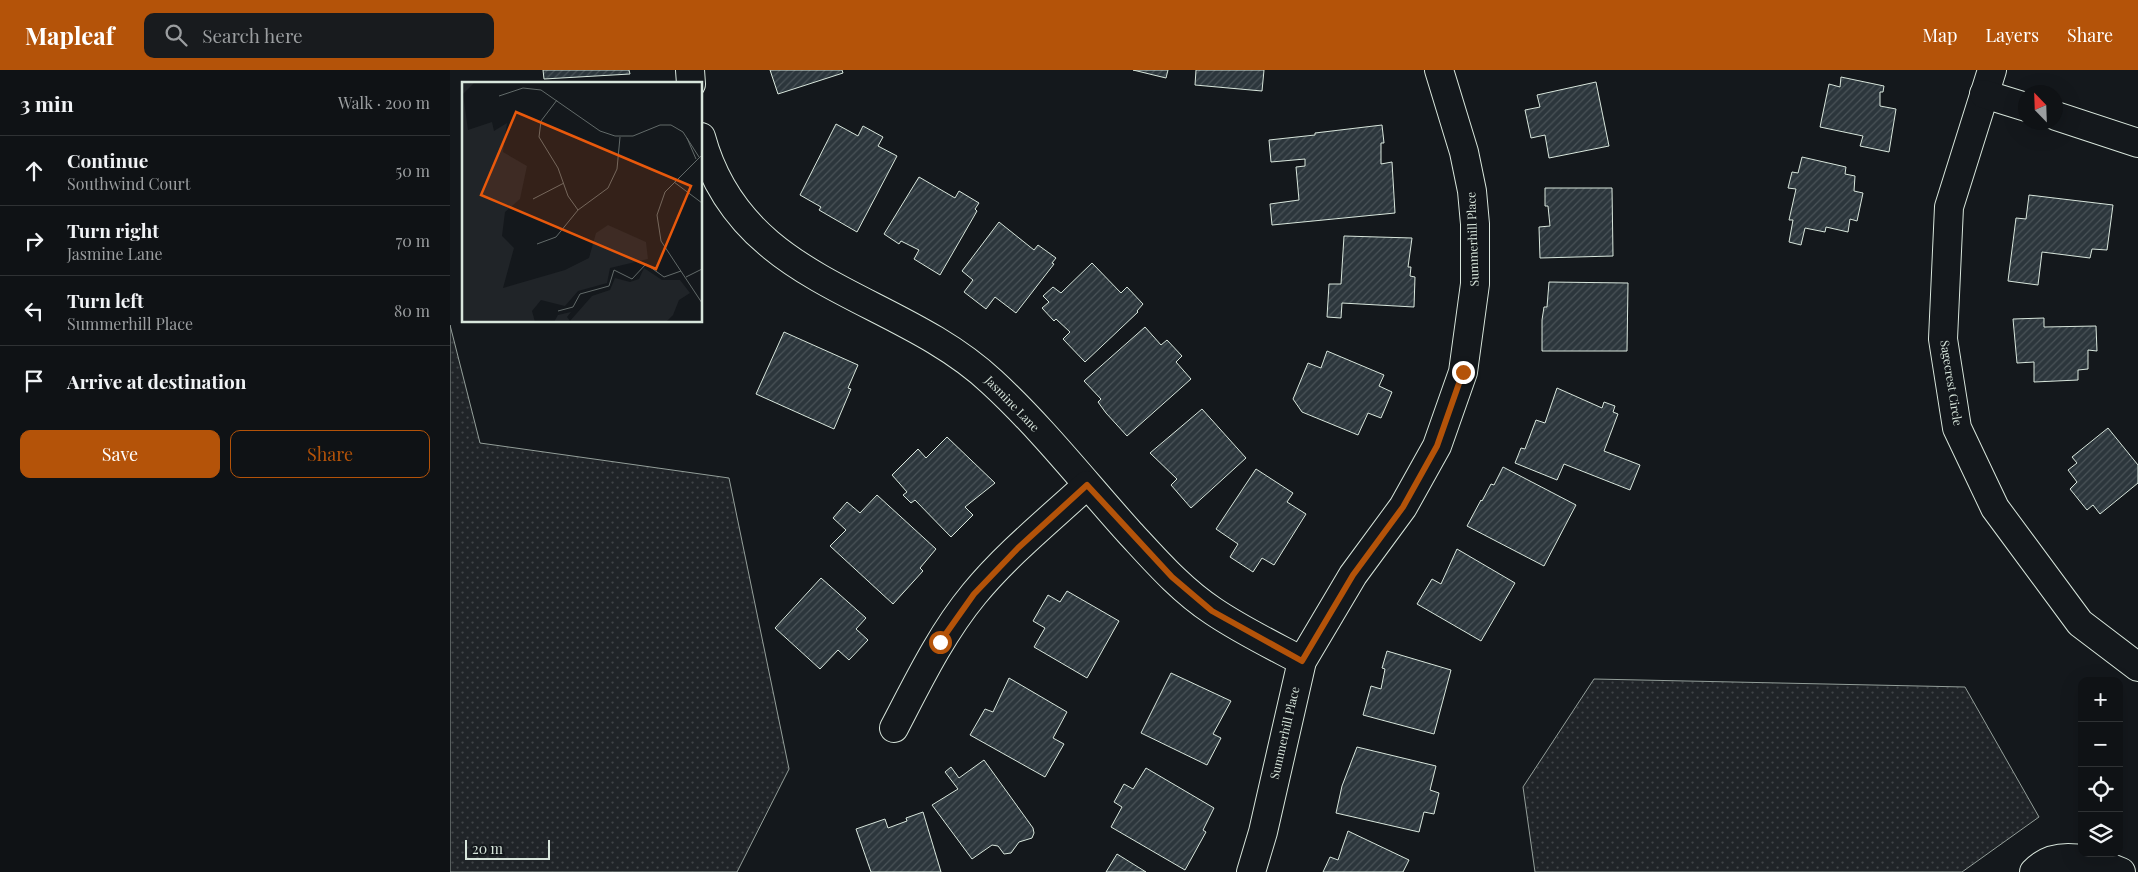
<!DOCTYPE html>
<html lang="en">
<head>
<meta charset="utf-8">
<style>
  body { margin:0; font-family:"Playfair Display",serif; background:#181b1e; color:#f1f3f6 }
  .controls { position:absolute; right:15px; bottom:15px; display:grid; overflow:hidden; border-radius:10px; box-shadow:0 5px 20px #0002 }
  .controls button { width:45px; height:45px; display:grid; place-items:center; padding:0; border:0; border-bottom:1px solid #2f3234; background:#0f1215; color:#f1f3f6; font:25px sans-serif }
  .compass { position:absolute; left:1568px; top:15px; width:45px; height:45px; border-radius:50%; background:#0f1215; box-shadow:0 5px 20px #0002; rotate:337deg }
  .scale { position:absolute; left:15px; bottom:12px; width:85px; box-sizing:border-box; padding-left:5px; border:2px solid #d8e6dc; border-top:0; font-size:14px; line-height:18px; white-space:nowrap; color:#d8e6dc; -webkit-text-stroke:4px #14181c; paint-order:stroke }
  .stop { position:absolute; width:15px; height:15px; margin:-11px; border:4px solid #b45309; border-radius:50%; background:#fff }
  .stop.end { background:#b45309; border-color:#fff; box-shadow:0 1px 5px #0008 }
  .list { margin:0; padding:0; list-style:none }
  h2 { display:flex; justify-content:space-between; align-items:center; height:65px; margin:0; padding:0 20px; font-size:21px }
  h2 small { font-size:16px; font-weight:400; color:#9b9ea0 }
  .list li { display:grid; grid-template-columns:32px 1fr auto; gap:15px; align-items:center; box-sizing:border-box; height:70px; padding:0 20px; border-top:1px solid #2f3234 }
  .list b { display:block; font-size:19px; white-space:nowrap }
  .list p { margin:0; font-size:16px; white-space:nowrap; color:#9b9ea0 }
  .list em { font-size:16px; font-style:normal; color:#9b9ea0 }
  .actions { display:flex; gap:10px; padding:15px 20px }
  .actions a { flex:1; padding:11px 0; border:1px solid #b45309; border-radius:10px; text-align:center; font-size:18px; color:#b45309 }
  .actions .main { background:#b45309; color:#fff }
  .icon { flex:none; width:28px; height:28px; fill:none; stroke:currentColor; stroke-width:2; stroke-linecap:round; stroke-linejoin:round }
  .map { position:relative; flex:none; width:1688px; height:802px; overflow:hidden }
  header { display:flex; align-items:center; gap:30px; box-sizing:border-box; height:70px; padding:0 25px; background:#b45309; color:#fff }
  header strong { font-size:24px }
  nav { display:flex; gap:28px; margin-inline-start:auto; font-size:18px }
  .search { width:350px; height:45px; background:#181b1e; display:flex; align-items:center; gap:12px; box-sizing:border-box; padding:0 18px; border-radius:10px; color:#9b9ea0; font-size:19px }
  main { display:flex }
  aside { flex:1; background:#0f1215 }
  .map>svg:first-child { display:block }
  .grass { fill:url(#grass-dots); stroke:#939e99 }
  .building { fill:url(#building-hatch); stroke:#d8e6dc }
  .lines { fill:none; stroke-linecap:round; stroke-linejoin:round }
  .minor-casing { stroke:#d8e6dc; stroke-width:30 }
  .minor { stroke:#14181c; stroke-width:28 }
  .route { stroke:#b45309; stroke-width:6 }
  .labels { text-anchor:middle; stroke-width:4; stroke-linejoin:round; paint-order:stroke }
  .street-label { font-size:12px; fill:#d8e6dc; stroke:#14181c }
  .inset-road { fill:none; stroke:#626a69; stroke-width:1 }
  .view { fill:#e8590c; fill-opacity:0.15; stroke:#e8590c; stroke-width:2.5 }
  .inset-edge { fill:none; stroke:#d8e6dc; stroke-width:2.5 }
</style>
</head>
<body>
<header>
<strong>Mapleaf</strong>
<div class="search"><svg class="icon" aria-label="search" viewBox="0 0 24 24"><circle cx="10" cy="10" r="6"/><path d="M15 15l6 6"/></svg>Search here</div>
<nav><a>Map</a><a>Layers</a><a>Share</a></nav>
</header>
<main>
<aside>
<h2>3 min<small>Walk · 200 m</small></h2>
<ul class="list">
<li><svg class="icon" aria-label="ahead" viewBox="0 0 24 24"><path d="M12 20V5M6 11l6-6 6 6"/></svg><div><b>Continue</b><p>Southwind Court</p></div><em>50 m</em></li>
<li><svg class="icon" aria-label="right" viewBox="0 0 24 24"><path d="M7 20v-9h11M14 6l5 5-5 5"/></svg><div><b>Turn right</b><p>Jasmine Lane</p></div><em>70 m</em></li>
<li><svg class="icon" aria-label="left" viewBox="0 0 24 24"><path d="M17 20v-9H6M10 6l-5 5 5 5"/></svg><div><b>Turn left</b><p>Summerhill Place</p></div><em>80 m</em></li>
<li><svg class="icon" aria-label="arrive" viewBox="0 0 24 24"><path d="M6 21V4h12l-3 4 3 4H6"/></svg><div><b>Arrive at destination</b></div></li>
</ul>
<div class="actions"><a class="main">Save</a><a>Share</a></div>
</aside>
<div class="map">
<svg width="1688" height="802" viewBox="0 0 1688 802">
  <defs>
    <pattern id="grass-dots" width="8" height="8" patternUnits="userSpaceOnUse" patternTransform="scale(1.25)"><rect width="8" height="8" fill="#202428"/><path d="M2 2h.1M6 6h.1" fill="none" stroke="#404447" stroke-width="1.8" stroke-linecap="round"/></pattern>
    <pattern id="building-hatch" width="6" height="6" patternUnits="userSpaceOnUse" patternTransform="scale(1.25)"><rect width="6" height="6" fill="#2c363c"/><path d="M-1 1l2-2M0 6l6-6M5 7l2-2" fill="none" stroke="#4a5358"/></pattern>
  </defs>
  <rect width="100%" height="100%" fill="#14181c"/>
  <g class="grass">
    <polygon points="0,255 30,373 279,408 339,699 287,802 0,802"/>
    <polygon points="1144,609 1515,617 1589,747 1512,802 1085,802 1073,717"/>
  </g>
  <g class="building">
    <polygon points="93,0 179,0 180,4 94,9"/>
    <polygon points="320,0 392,0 393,3 328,24"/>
    <polygon points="683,0 718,0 716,8"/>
    <polygon points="746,0 814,0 812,21 745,15"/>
    <polygon points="1391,7 1434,16 1433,22 1430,22 1430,36 1446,39 1439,82 1410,76 1413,66 1370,57 1379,14 1390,17"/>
    <polygon points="1146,12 1159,76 1099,88 1095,65 1081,68 1075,40 1090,37 1087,25"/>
    <polygon points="386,54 408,66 413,56 433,67 428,76 447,86 407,162 381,147 369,140 371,137 350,125"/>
    <polygon points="932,55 934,73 931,73 931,94 942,92 945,143 822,155 820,134 849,130 846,97 855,96 855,89 821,92 819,70 865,65 865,63"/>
    <polygon points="1352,87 1396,97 1395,104 1405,106 1404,121 1413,123 1407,151 1400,149 1398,162 1376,157 1375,162 1355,158 1351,175 1339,172 1343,150 1339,150 1346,119 1338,118 1342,102 1348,103"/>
    <polygon points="469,107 505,128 509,121 529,133 525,139 527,141 490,205 464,189 469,180 451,171 449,174 434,164"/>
    <polygon points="1095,118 1162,118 1163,186 1090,188 1089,157 1100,156 1098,136 1095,136"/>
    <polygon points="1579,125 1663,135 1657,180 1642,179 1640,188 1592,182 1588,215 1558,211 1566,148 1576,149"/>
    <polygon points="549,152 584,180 588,175 606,188 602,193 604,194 566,243 545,227 536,239 514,222 523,210 512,201"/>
    <polygon points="894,166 962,168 958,197 961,197 960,206 965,207 964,237 892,233 891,248 877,247 879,214 891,214"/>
    <polygon points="642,193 671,223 677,217 693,234 687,241 688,242 635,292 613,269 620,262 606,249 604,251 592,238 599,232 593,226 603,217 611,223"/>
    <polygon points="1099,212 1178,213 1177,281 1092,281 1092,250 1094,237 1097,237"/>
    <polygon points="1594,248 1594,257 1646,256 1647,281 1638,280 1638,299 1628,300 1628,310 1584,312 1584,292 1567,293 1563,249"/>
    <polygon points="695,257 711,275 717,270 732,286 726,292 741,309 677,366 656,343 648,332 651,329 634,311"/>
    <polygon points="334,262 408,295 398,318 401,319 384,359 306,324"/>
    <polygon points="877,281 934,305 929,316 942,322 931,348 918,343 908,365 852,342 843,329 858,293 871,298"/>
    <polygon points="1107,318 1152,338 1154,332 1165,336 1163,342 1168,344 1154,381 1190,395 1180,420 1114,394 1107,410 1065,393 1071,378 1075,379 1086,350 1095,353"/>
    <polygon points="752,339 796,388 741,438 721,415 727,409 700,383"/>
    <polygon points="1658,358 1688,395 1688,413 1650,444 1643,435 1637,440 1620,419 1627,412 1618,400 1627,393 1622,387"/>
    <polygon points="497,367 545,413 515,437 523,445 501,467 465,430 461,433 453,425 457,422 442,405 468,379 476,388"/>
    <polygon points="1053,397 1126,435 1094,496 1017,456 1031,430 1032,431 1041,414 1044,415"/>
    <polygon points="806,399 843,423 837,432 856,444 824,495 812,488 803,502 780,487 788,474 766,459"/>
    <polygon points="427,425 486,479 470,498 473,501 443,534 380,476 396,460 383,448 397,432 410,443"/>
    <polygon points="1007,479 1065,513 1031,571 967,534 982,509 991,514"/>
    <polygon points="371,508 416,548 406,559 418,570 399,590 388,580 370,599 325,558"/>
    <polygon points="617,521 669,551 637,608 584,577 595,558 583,551 598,525 610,532"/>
    <polygon points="937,581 1001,600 984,664 913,645 921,616 931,619 935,599 932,598"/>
    <polygon points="721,603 781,631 763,664 771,668 757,695 691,663"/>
    <polygon points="559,608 617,642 603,668 614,674 595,707 520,665 535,639 543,642"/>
    <polygon points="907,677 986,696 980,720 989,723 984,744 974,742 969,762 886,743 892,716"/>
    <polygon points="534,690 583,758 584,763 582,768 569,772 561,783 554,784 548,776 542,775 522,789 482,735 508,719 495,702 501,697 509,708"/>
    <polygon points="696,698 764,738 753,760 756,762 735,800 661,757 672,737 664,732 674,714 683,719"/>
    <polygon points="473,742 491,802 421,802 406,759 435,749 438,758 457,751 456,748"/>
    <polygon points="898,761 959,790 953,802 873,802 880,787 888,790"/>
    <polygon points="667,784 696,802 656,802"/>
  </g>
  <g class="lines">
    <defs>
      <g id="minor">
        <polyline points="240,0 241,14"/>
        <polyline points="1542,0 1499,137 1493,269 1507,358 1545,438 1630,553 1688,597"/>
        <polyline points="1534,24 1576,37"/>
        <polyline points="1606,46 1688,73"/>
        <path d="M251 67C291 216 446 222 542 312 592 358 635 413 680 463 705 490 731 520 763 541 791 560 822 575 852 591"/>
        <path d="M444 658C468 612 491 564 524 524 557 484 599 450 637 415"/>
        <polyline points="801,802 813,762 852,591 903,505 953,437 987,376 1013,302 1025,214 1025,154 1022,121 1014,82 989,0"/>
        <path d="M1584 802C1607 777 1645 791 1671 802"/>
      </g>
    </defs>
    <use href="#minor" class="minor-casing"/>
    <use href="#minor" class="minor"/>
  </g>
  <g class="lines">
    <polyline class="route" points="490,572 524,524 568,478 637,415 722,507 762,541 852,591 903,505 953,437 987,376 1013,302"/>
  </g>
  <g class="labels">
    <g class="street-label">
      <text transform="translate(1023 169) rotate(-92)" y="4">Summerhill Place</text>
      <text transform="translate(1501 313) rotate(81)" y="4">Sagecrest Circle</text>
      <text transform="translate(562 334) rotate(46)" y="4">Jasmine Lane</text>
      <text transform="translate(835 663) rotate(-77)" y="4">Summerhill Place</text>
    </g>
  </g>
  <g transform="translate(12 12)">
    <rect width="240" height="240" fill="#14181c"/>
    <path d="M0 0H13L1 12 6 48 30 40 32 49 45 41 41 70 65 84 58 117 43 130 40 154 52 166 41 206 103 188 127 176 134 151 146 143 184 160 186 177 148 186 145 201 116 209 103 224 79 218 70 229 73 240H0ZM182 186 200 198H218L228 211 217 218 211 233 204 240H92L96 233 109 230 105 235 108 239 130 214 148 208 153 196 168 200 177 197Z" fill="#202428"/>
    <path class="inset-road" d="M37 14 61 6 79 8 138 49 153 54H171L198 43H209L221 50 237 75M95 18 79 39 77 55 96 86 106 114 116 128M225 56 234 77M240 73 203 110 195 133 199 159 240 221M212 100 240 121M71 117 102 101M75 162 94 155 116 128 146 106 155 87 158 55M224 195 240 187M96 229 111 225 118 212 147 204 152 188 170 197 184 182 202 195 219 189"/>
    <path class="view" d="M54 30 229 104 194 187 19 113Z"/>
    <rect width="240" height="240" class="inset-edge"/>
  </g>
</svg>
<div class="controls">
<button>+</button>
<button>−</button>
<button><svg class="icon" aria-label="locate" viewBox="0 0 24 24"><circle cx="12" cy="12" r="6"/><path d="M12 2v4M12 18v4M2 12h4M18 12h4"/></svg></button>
<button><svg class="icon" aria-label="layers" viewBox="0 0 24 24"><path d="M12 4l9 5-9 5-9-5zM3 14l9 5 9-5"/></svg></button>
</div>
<svg class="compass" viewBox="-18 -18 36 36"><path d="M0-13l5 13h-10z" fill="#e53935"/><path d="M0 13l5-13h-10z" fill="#9b9ea0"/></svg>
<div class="scale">20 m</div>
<div class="stop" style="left:490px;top:572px"></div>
<div class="stop end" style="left:1013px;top:302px"></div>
</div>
</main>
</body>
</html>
